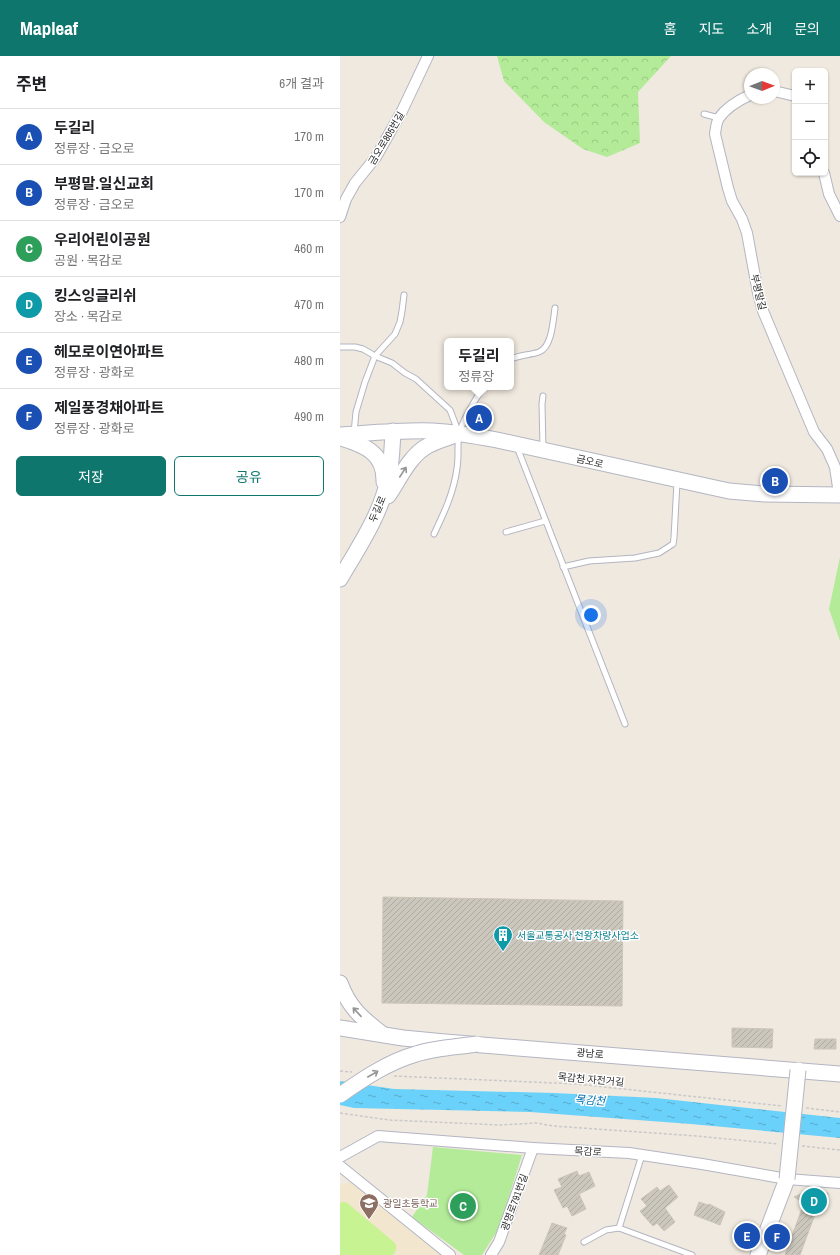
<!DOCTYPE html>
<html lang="ko">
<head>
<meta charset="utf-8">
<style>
  body { margin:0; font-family:"Archivo Narrow","Noto Sans KR",sans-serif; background:#f6f6f6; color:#202124 }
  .controls { position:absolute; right:12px; top:12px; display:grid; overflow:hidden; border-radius:6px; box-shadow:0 1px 3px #0004 }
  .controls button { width:36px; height:36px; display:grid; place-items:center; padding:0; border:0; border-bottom:1px solid #e0e0e0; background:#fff; color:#202124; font:20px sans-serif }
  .compass { position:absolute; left:404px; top:12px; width:36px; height:36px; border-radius:50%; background:#fff; box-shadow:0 1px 3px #0004; rotate:89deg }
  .you { position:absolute; left:251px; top:559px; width:14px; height:14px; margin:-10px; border:3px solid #fff; border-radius:50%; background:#1a73e8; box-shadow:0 0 0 6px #1a73e833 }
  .badge { display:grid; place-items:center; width:26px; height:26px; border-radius:50%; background:#0f766e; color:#fff; font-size:13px; font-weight:700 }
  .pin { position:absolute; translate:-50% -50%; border:2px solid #fff; box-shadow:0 1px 4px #0006 }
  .popup { position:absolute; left:104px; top:282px; width:70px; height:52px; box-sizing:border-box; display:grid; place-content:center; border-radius:6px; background:#fff; filter:drop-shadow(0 1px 3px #0005); font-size:13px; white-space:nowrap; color:#757577 }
  .popup b { font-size:15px; color:#202124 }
  .popup::after { content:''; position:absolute; left:50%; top:100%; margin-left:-8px; border:8px solid transparent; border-top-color:#fff }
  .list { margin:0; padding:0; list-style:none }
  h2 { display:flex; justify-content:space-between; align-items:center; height:52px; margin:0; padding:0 16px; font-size:17px }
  h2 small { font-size:13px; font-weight:400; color:#757577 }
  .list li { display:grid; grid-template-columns:26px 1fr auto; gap:12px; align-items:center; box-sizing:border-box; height:56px; padding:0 16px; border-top:1px solid #e0e0e0 }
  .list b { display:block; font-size:15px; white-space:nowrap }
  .list p { margin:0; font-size:13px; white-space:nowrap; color:#757577 }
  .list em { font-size:13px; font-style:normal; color:#757577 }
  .actions { display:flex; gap:8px; padding:12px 16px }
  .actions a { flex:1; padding:9px 0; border:1px solid #0f766e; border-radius:6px; text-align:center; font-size:14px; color:#0f766e }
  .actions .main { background:#0f766e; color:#fff }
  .icon { flex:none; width:22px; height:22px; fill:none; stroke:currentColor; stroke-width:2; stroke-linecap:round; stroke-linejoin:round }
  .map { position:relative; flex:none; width:500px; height:1199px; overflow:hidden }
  header { display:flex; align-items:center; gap:24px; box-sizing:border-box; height:56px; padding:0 20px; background:#0f766e; color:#fff }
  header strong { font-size:19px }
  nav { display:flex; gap:22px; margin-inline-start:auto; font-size:14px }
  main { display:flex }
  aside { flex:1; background:#fff }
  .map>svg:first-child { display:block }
  .education { fill:#f2e7ce }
  .forest { fill:url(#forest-crowns) }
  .park { fill:#b3eb98 }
  .pitch { fill:#c8f393 }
  .water { fill:url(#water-ripples) }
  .building { fill:url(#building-hatch); stroke:#ccc5b8 }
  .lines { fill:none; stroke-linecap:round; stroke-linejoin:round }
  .lane-casing { stroke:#b3b5c2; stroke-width:7 }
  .street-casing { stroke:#b3b5c2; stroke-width:12 }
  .secondary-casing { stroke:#b3b5c2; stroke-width:17 }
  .path { stroke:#c9c9c9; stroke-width:1.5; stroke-dasharray:3 2; stroke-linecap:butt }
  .lane { stroke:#fff; stroke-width:5 }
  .street { stroke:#fff; stroke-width:10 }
  .secondary { stroke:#fff; stroke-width:15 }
  .secondary-bridge-casing { stroke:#b3b5c2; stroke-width:17; stroke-linecap:butt }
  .secondary-bridge { stroke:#fff; stroke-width:15 }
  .oneway { stroke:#969696 }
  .labels { text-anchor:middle; stroke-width:3; stroke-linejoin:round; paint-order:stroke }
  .street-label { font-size:10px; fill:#2e2e2e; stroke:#fff }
  .culture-label { font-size:10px; fill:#0d838f; stroke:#fff; text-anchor:start }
  .education-label { font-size:10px; fill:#785e54; stroke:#fff; text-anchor:start }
  .water-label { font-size:11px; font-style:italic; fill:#0170ae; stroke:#fff }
</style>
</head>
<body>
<header>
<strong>Mapleaf</strong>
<nav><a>홈</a><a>지도</a><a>소개</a><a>문의</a></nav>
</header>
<main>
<aside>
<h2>주변<small>6개 결과</small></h2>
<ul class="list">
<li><span class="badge" style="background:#1a4fb4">A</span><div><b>두길리</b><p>정류장 · 금오로</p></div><em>170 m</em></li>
<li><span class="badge" style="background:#1a4fb4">B</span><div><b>부평말.일신교회</b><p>정류장 · 금오로</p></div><em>170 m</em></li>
<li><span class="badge" style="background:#2e9e5b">C</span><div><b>우리어린이공원</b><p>공원 · 목감로</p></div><em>460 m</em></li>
<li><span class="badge" style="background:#0f9aa8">D</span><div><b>킹스잉글리쉬</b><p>장소 · 목감로</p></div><em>470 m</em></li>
<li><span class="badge" style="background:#1a4fb4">E</span><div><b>헤모로이연아파트</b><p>정류장 · 광화로</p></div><em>480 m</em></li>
<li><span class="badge" style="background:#1a4fb4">F</span><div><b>제일풍경채아파트</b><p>정류장 · 광화로</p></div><em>490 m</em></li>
</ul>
<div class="actions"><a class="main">저장</a><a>공유</a></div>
</aside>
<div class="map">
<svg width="500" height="1199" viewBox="0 0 500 1199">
  <defs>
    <pattern id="forest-crowns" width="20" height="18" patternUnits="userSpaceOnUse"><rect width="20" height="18" fill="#b3eb98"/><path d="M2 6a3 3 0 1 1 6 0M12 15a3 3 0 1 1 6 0" fill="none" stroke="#9aca83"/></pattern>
    <pattern id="water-ripples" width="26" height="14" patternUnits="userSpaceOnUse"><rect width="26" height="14" fill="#6ad2fa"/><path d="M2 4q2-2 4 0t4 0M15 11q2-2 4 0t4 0" fill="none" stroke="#58abcb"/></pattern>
    <pattern id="building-hatch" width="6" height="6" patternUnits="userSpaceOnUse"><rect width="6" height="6" fill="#cbc7bd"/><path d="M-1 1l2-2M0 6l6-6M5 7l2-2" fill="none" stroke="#afaba3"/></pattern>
  </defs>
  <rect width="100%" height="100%" fill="#f0e9df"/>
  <polygon class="education" points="9,1126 102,1199 0,1199 0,1130"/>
  <polygon class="forest" points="157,0 331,0 298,36 300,87 267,101 243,93 204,66 164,25"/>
  <g class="park">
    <polygon points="500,501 500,585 489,553"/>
    <polygon points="93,1091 182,1099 159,1172 142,1199 124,1199 72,1161 87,1139"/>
  </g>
  <path class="pitch" d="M3 1146H6L54 1186C58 1190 56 1195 53 1199H0V1147Z"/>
  <polygon class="water" points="0,1025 54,1033 214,1037 316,1042 500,1062 500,1082 351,1068 190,1056 14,1052 0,1049"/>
  <g class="building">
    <polygon points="43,841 283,845 282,950 42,947"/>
    <polygon points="392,972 433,973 432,992 392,991"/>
    <polygon points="475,983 496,983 496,993 474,993"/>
    <polygon points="237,1115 239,1120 249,1116 255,1130 239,1138 246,1153 232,1160 227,1150 223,1152 214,1134 222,1131 218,1123"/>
    <polygon points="329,1129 338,1141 325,1152 335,1166 324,1175 317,1167 313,1170 303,1159 300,1155 307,1150 301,1143 317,1131 320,1135"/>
    <polygon points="468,1135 488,1137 487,1147 483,1147 482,1151 478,1150 460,1199 445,1199 464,1147 454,1141"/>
    <polygon points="359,1146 368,1149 369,1148 385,1156 380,1169 354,1159"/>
    <polygon points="212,1167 227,1172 224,1178 226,1179 218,1199 199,1199"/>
  </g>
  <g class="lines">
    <defs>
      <g id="lane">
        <polyline points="364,58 379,62"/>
        <polyline points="0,291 15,291 23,293 35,300 52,307 65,317 76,323 110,354 118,375"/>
        <path d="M171 303C180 299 190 299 199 296 212 291 213 265 215 252"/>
        <polyline points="203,340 202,348 203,393"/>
        <polyline points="14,377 16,356 25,326 35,300 55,278 60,266 62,255 64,239"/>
        <polyline points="177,391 285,668"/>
        <polyline points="166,476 205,465"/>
        <path d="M94 478C104 457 114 436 117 412 119 401 117 388 119 378 123 362 135 345 143 331"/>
        <polyline points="223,511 249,505 295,502 319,497 333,488 334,482 337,426"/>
        <polyline points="279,1172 302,1099"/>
        <polyline points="244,1186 266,1174 279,1172 352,1199"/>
      </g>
      <g id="street">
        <polyline points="434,35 455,40"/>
        <path d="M410 39C399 44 386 52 379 62 376 67 376 72 375 78L388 132 392 145 402 163 407 177 418 237 423 255 474 376 487 393 495 411 499 438"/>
        <polyline points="484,117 489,138 500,160"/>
        <polyline points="0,161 6,143 15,127 36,101 62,55 88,0"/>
        <polyline points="0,1101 38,1080 193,1092 289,1097 362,1108 447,1123 500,1127"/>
        <polyline points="0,1110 110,1199"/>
        <polyline points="151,1199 159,1186 193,1092"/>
      </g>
      <g id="secondary">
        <path d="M0 379C31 377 62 374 93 375 114 376 136 380 157 384L389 435 425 438 500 439"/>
        <path d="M1 382C24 389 45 397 44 426"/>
        <path d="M48 440C59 424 68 403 84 392 93 386 104 383 113 380"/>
        <path d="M0 523C18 492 40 460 48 424 52 408 52 391 53 375"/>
        <path d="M0 927C9 952 22 962 42 978"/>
        <polyline points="0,972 63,982 105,986 500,1018"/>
        <polyline points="418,1199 447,1123"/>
      </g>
    </defs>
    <use href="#lane" class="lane-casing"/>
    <use href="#street" class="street-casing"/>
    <use href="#secondary" class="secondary-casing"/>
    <g class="path">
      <polyline points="0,1015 12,1016"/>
      <polyline points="54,1020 237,1028 442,1050"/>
      <polyline points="466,1052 500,1056"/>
      <polyline points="0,1057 49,1064 160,1069 196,1067 213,1070 357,1080 438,1088"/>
      <polyline points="462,1090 500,1094"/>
    </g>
    <use href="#lane" class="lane"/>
    <use href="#street" class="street"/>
    <use href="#secondary" class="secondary"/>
    <defs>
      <g id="secondary-bridge">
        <path d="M0 1039C23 1023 48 1006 76 998 95 992 117 991 137 988"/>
        <polyline points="447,1123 458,1014"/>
      </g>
    </defs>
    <use href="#secondary-bridge" class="secondary-bridge-casing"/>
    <use href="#secondary-bridge" class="secondary-bridge"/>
  </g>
  <defs><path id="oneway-shaft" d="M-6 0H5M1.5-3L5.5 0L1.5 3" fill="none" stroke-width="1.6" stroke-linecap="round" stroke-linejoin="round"/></defs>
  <g class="oneway">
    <use href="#oneway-shaft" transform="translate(63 416) rotate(-57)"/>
    <use href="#oneway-shaft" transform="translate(17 956) rotate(-133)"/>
    <use href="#oneway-shaft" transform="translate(33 1018) rotate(-30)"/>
  </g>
  <defs>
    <symbol id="building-pin" viewBox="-11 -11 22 30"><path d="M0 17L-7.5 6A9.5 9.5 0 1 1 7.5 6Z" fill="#0f9aa8" stroke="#fff"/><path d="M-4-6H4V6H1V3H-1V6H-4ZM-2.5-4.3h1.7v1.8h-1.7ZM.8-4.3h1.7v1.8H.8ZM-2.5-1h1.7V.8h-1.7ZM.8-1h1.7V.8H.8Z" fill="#fff"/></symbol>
    <symbol id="school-pin" viewBox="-11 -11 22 30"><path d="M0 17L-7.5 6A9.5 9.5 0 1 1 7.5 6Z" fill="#8d6e63" stroke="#fff"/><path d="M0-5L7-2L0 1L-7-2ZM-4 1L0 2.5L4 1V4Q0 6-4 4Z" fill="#fff"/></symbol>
  </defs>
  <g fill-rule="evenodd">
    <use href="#building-pin" x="152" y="868" width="22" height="30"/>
    <use href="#school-pin" x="18" y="1136" width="22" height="30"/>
  </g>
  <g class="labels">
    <g class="street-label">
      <text transform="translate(46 82) rotate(-59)" y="4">금오로805번길</text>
      <text transform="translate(419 236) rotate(77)" y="4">부평말길</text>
      <text transform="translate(250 405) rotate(13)" y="4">금오로</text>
      <text transform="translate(37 453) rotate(-67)" y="4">두길로</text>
      <text transform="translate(250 997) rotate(5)" y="4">광남로</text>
      <text transform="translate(251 1023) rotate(5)" y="4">목감천 자전거길</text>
      <text transform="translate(248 1095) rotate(3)" y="4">목감로</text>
      <text transform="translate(174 1146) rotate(-70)" y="4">광명로791번길</text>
    </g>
    <g class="culture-label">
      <text x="177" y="883">서울교통공사 천왕차량사업소</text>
    </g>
    <g class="education-label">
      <text x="43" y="1151">광일초등학교</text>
    </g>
    <g class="water-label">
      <text transform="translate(250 1044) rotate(4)" y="4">목감천</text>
    </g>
  </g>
</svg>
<div class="controls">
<button>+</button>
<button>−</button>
<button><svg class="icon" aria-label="locate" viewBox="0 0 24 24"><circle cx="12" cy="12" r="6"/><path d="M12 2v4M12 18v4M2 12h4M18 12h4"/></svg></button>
</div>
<svg class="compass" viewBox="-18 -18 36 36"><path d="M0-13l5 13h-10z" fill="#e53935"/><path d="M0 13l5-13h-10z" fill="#757577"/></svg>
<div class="you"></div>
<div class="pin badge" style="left:139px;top:362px;background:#1a4fb4">A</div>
<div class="popup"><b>두길리</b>정류장</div>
<div class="pin badge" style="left:435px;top:425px;background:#1a4fb4">B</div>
<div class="pin badge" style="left:123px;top:1150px;background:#2e9e5b">C</div>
<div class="pin badge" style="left:474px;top:1145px;background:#0f9aa8">D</div>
<div class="pin badge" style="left:407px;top:1180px;background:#1a4fb4">E</div>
<div class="pin badge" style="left:437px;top:1181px;background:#1a4fb4">F</div>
</div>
</main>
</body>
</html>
